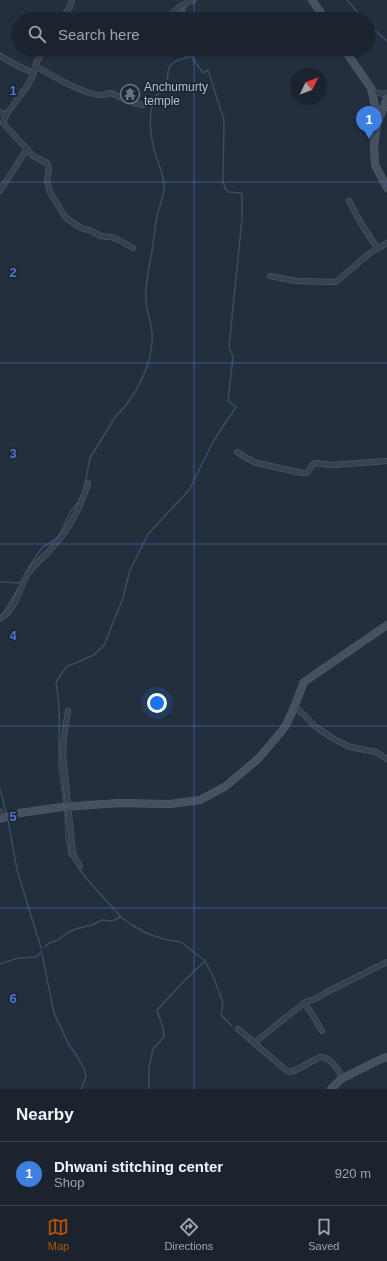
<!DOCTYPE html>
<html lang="en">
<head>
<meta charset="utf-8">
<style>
  body { margin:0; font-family:Arial,sans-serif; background:#282f3a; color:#f1f3f6 }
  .compass { position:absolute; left:291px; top:68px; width:36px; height:36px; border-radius:50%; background:#1b232e; box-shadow:0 1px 3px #0004; rotate:47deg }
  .you { position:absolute; left:157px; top:703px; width:14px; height:14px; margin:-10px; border:3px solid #fff; border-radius:50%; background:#1a73e8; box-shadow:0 0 0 6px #1a73e833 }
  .badge { display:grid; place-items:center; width:26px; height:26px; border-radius:50%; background:#b45309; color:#fff; font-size:13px; font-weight:700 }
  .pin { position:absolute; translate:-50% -33px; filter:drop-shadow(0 1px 2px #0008) }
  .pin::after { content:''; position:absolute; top:21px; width:14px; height:12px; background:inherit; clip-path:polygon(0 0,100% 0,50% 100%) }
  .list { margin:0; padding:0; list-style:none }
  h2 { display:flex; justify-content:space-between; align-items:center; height:52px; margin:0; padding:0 16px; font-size:17px }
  h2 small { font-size:13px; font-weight:400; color:#a0a4aa }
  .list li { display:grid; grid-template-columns:26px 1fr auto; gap:12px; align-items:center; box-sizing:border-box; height:64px; padding:0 16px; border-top:1px solid #39404a }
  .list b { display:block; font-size:15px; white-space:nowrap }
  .list p { margin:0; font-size:13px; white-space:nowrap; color:#a0a4aa }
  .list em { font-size:13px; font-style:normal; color:#a0a4aa }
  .icon { flex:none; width:22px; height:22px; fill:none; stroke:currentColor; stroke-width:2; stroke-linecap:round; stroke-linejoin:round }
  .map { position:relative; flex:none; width:387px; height:1089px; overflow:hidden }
  .search { position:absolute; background:#1b232e; box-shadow:0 1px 3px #0004; left:12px; right:12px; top:12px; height:44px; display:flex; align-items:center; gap:10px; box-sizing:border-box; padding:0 14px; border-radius:22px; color:#a0a4aa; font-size:15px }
  .sheet { height:116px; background:#1b232e }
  nav { display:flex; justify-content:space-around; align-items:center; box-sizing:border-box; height:56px; border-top:1px solid #39404a; background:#1b232e; font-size:11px; color:#a0a4aa }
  nav a { display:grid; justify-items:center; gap:2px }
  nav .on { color:#b45309 }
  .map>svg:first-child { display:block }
  .water { fill:#394c67 }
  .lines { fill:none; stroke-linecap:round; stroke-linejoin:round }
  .stream { stroke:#394c67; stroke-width:1.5 }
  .street-casing { stroke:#565f6c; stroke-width:6 }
  .secondary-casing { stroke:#565f6c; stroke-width:8 }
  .street { stroke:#38414e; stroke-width:5 }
  .secondary { stroke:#465061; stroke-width:7 }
  .grid { fill:none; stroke:#5274d3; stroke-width:1; stroke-opacity:0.55 }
  .labels { text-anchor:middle; stroke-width:3.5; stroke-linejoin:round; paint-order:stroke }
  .poi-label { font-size:12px; fill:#b4bcc9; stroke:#1d2633; text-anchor:start }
  .grid-label { font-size:13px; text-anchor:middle; font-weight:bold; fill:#5274d3; stroke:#1d2633; stroke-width:3.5; stroke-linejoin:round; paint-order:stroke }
</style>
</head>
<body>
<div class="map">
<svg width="387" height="1089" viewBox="0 0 387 1089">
  <rect width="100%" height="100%" fill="#242f3e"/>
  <polygon class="water" points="184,6 188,19 169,19"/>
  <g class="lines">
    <g class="stream">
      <polyline points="347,0 363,19"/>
      <polyline points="184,11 187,5 186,4"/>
      <polyline points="368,24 387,41"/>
      <polyline points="183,49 185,57"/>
      <path d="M84 489 90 458 111 424C114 416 121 412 126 405 139 388 151 364 152 341 154 327 146 314 146 299 145 291 147 281 148 272 149 265 151 258 152 251 154 238 155 225 158 212 161 203 164 195 164 186 164 176 160 168 157 159 151 142 147 117 154 100 157 93 162 89 166 82 169 78 167 73 169 68 174 59 184 59 192 56 195 55 197 53 200 52L202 53 204 52"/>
      <polyline points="25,574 36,556 43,547 56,539 60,534 71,511 80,500"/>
      <polyline points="0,582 22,583"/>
      <polyline points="1,615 4,612 18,589"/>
      <polyline points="0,789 6,812"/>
      <path d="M64 805C63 790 59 775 59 761 59 735 61 708 56 682L66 667 94 655 104 645 123 598 130 570 148 534 189 490 214 440 236 407 228 401 233 357 229 347 242 219V193L228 192 225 188 223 181 224 120 208 70 203 73 191 56"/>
      <polyline points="65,810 66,835 69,854 75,862"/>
      <polyline points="8,820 17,870 41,948"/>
      <polyline points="78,867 86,878 121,917"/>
      <polyline points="45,947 49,943 58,940 67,933 75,929 92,925 102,920 112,921 121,917 132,925 146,933 163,939 181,942 205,961 187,978 157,1010 163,1028 164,1037 153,1049 149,1067 149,1089"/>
      <polyline points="42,954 54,1013 69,1045 77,1056 85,1071 86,1077 81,1089"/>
      <polyline points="205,961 213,976 223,1003 221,1015 232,1026"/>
      <polyline points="0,964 18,958 36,957 42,951"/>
    </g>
    <defs>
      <g id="street">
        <path d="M167 18C174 11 184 2 194 0"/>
        <polyline points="61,19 70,7 72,0"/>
        <polyline points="0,56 22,68 34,73"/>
        <path d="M35 66C49 74 86 96 102 95 105 95 107 93 111 93L134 103 143 105"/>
        <path d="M371 89C376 93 381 95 387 93"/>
        <polyline points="0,112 6,115"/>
        <polyline points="27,149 33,156 47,163 49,168 47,181 50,192 65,217 76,225 84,229 89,230 101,236 110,237 115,238 133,248"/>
        <polyline points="0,191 27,149 3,123 6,115 28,85 34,73 35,66 43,49"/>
        <polyline points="349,201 362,225 377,248"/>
        <polyline points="270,276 297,281 336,282 370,253 387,243"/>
        <polyline points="237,452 248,459 257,463 302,473 307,473 312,465 315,463 332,465 387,461"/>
        <path d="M0 619C16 610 19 589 27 575 33 565 43 558 50 550 69 531 80 509 88 483"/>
        <polyline points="295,706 316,727 332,738 350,747 376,752 387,759"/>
        <polyline points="68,711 64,736 63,756 73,854 80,866"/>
        <polyline points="0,811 1,819"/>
        <polyline points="304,1003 312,1014 322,1031"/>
        <path d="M238 1029 288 1072 294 1071 320 1057C332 1057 337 1070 344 1078"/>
        <polyline points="254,1043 304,1003 317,998 325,993 387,962"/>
      </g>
      <g id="secondary">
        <polyline points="312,0 325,19"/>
        <polyline points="344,49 371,88 378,120 374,145 375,165 387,188"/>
        <polyline points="379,120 387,98"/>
        <polyline points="0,819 20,813 62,807 119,803 170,804 200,800 226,786 259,758 285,727 293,710 304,682 387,625"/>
        <polyline points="331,1089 341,1079 379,1060 387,1057"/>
      </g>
    </defs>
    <use href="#street" class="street-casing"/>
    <use href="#secondary" class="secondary-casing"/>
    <use href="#street" class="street"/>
    <use href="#secondary" class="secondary"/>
  </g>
  <path class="grid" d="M194 0V19M194 49V1089M0 182H387M0 363H387M0 544H387M0 726H387M0 908H387"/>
  <defs>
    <symbol id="temple-ring" viewBox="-11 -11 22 22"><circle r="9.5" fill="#1d2633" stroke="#6b7280" stroke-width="1.5"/><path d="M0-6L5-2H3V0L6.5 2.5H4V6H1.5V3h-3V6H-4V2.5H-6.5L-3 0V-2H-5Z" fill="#6b7280"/></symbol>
  </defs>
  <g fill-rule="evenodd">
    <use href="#temple-ring" x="119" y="83" width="22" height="22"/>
  </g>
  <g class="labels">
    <g class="poi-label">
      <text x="144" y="91">Anchumurty<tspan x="144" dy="14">temple</tspan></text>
    </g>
  </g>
  <g class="grid-label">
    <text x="13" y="95">1</text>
    <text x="13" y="277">2</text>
    <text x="13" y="458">3</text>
    <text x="13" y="640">4</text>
    <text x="13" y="821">5</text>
    <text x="13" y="1003">6</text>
  </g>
</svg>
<svg class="compass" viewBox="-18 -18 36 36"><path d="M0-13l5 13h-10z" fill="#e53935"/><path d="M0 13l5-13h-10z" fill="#a0a4aa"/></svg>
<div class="you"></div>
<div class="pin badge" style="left:369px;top:139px;background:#3f7fe0">1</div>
<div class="search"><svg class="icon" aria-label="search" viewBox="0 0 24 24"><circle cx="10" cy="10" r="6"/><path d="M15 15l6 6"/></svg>Search here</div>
</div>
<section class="sheet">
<h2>Nearby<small></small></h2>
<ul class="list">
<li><span class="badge" style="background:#3f7fe0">1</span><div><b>Dhwani stitching center</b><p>Shop</p></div><em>920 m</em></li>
</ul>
</section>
<nav>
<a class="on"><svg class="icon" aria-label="map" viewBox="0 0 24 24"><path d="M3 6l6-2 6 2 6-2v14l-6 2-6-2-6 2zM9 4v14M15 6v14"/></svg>Map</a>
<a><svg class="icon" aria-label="directions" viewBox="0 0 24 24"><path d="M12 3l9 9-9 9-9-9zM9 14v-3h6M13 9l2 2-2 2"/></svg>Directions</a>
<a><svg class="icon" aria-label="saved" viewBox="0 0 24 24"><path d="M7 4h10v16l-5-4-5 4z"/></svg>Saved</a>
</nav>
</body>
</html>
